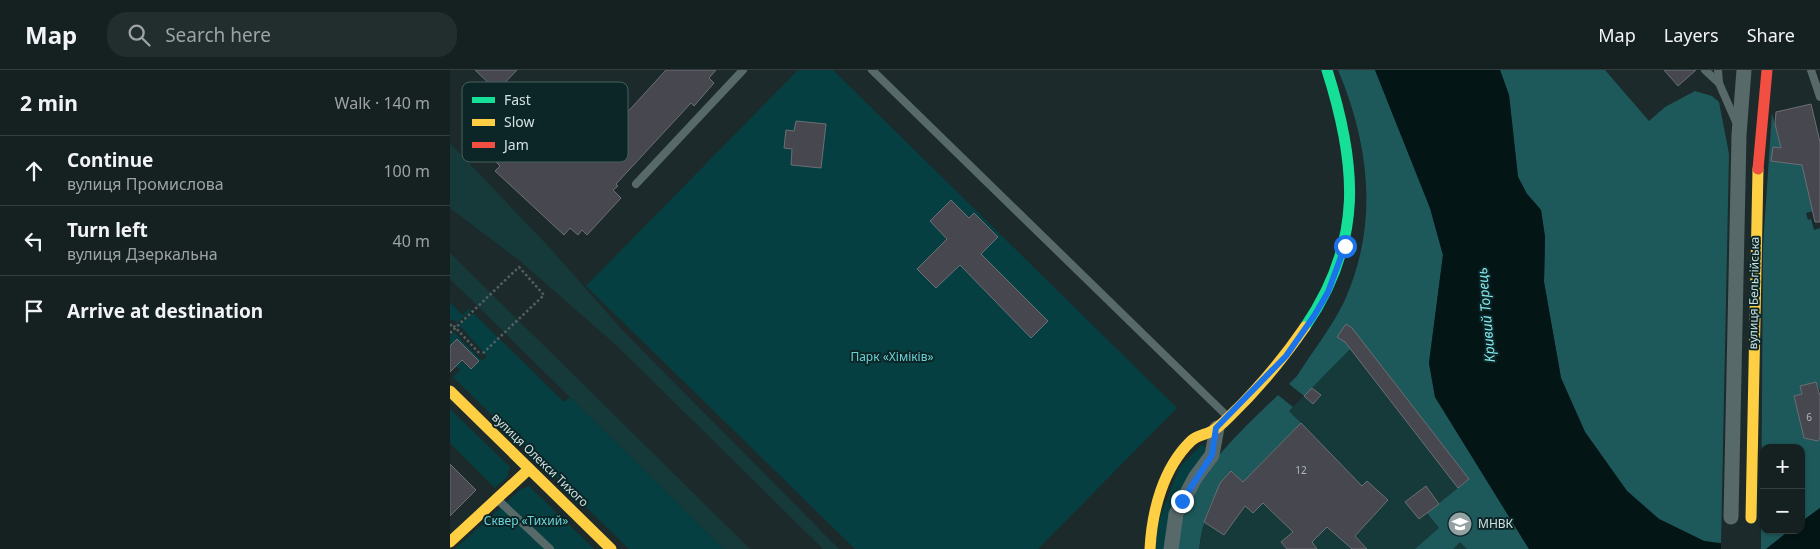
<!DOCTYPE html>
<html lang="en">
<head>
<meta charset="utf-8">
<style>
  body { margin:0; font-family:"Noto Sans",sans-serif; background:#222d2d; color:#f1f3f6 }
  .controls { position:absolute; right:15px; bottom:15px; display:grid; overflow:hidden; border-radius:10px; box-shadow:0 1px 4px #0004 }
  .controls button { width:45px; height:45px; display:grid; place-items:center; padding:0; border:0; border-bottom:1px solid #343e3e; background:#152020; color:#f1f3f6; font:25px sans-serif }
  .stop { position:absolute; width:15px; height:15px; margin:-11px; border:4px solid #1a73e8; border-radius:50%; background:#fff }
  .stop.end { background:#1a73e8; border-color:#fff; box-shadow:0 1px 5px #0008 }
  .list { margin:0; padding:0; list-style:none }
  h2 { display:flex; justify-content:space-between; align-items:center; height:65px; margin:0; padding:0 20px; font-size:21px }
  h2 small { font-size:16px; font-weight:400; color:#9da3a5 }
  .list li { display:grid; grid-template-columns:32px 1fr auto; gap:15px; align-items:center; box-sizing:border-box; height:70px; padding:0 20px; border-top:1px solid #343e3e }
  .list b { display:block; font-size:19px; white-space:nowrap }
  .list p { margin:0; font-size:16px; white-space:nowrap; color:#9da3a5 }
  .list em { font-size:16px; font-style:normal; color:#9da3a5 }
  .icon { flex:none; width:28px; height:28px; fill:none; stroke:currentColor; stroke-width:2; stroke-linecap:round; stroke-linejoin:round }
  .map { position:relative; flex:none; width:1370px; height:479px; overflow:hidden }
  header { display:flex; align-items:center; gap:30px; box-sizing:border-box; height:70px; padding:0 25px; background:#152020; border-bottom:1px solid #343e3e }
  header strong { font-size:24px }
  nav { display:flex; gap:28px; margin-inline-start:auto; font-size:18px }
  .search { width:350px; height:45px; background:#222d2d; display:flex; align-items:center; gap:12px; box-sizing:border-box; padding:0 18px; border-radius:20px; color:#9da3a5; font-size:19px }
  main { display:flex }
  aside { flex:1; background:#152020 }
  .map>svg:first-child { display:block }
  .built { fill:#16393a }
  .green { fill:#063f41 }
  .forest { fill:#1d595b }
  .water { fill:#041516 }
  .pier { fill:#1c2a2b }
  .building { fill:#47474f; stroke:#6c6f74 }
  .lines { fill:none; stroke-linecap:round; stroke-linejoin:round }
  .path { stroke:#536162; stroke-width:2.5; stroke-dasharray:2.5 2.5; stroke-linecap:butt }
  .lane { stroke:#58696a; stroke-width:8 }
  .street { stroke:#58696a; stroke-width:15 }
  .fast { stroke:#16e098; stroke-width:11 }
  .slow { stroke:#ffcf43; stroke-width:11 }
  .jam { stroke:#f24e42; stroke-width:11 }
  .path-bridge { stroke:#536162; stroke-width:2.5; stroke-dasharray:2.5 2.5; stroke-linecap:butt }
  .route { stroke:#1a73e8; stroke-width:6 }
  .labels { text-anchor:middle; stroke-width:4; stroke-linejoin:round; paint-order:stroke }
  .number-label { font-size:10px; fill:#afbabd }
  .street-label { font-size:12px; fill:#d2e1e2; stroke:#0c2627 }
  .park-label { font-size:12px; fill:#6cd1d6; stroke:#0c2627 }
  .poi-label { font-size:12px; fill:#d2e1e2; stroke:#0c2627; text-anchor:start }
  .water-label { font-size:14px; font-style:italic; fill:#82e6eb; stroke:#0c2627 }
  .key { fill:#0c2627; stroke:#475e5f; stroke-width:1 }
  .key-label { font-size:14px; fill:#d2e1e2 }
</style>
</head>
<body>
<header>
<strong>Map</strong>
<div class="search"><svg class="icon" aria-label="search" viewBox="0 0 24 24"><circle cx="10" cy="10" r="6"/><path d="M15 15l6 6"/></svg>Search here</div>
<nav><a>Map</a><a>Layers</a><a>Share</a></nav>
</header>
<main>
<aside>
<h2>2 min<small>Walk · 140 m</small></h2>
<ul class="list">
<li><svg class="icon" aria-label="ahead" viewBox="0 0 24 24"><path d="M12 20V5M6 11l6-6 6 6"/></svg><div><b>Continue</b><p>вулиця Промислова</p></div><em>100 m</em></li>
<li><svg class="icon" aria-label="left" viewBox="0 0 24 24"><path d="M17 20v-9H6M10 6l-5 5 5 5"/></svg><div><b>Turn left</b><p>вулиця Дзеркальна</p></div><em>40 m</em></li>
<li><svg class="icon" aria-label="arrive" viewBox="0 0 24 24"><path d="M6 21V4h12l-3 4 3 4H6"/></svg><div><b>Arrive at destination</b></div></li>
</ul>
</aside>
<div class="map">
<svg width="1370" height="479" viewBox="0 0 1370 479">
  <rect width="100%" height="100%" fill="#1c2a2b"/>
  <g class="built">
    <polygon points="0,73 100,178 174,262 389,479 373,479 166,275 70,191 0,138"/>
    <polygon points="0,183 133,314 300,479 274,479 0,209"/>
    <polygon points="910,269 1019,409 977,443 983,451 1055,479 749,479 754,452 770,413 781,401 793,412 851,353 839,341"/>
  </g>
  <g class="green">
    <polygon points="348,0 383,0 727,338 588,479 405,479 136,216"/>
    <polygon points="0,232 12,245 20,238 21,240 7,253 3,249 0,251"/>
    <polygon points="23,243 114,332 120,327 274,479 179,479 3,307 10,300 0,291 0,278 20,299 29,291 7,269 0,276 0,266 4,262 32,291 37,286 9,255"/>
    <polygon points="0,339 60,397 57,407 45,418 0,373"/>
    <polygon points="752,374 758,379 716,479 705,479 708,453 729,398"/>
    <polygon points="79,416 144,479 5,479 71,419"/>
  </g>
  <g class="forest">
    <path d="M888 0H925L980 138 993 185 979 293 985 327 1079 479H1017L1010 472 1003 479H965L989 458 977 443 1019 409 910 269 854 326 839 314 847 306C862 282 882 257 894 232 929 155 920 76 888 0Z"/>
    <polygon points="1050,0 1155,0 1199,51 1215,37 1245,21 1262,26 1269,32 1279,84 1271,473 1254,471 1209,449 1177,421 1135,362 1111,308 1094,212 1095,167 1091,140 1077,124 1068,107 1059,25"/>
    <polygon points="1322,43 1331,78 1370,86 1370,139 1356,143 1358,150 1361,149 1364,160 1370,158 1370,321 1366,312 1351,316 1352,324 1344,326 1354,368 1367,371 1370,368 1370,438 1351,452 1351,378 1314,378 1314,460 1340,460 1316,479 1311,479 1313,176"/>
    <path d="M828 325 843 337 839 341 851 353 793 412 781 401C763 422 752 451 749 479H726C734 411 782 370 828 325Z"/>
  </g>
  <g class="water">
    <polygon points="925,0 1050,0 1059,25 1068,107 1077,124 1091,140 1095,167 1094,212 1111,308 1135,362 1177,421 1209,449 1254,471 1308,479 1079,479 985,327 979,293 993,185 980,138"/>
    <polygon points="1370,438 1370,479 1316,479 1340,460 1351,460 1351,452"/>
  </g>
  <polygon class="pier" points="1271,471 1308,477 1310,479 1271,479"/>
  <g class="building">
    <polygon points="25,0 67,0 47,21"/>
    <polygon points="216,0 266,0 259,8 264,13 244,36 241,33 166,114 168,116 163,120 171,128 137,165 132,160 128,165 120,158 114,165 45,101 50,96 37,83 44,76 34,67 72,26 82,35 85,32 140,83"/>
    <polygon points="1214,0 1246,0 1228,16"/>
    <polygon points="1361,34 1370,72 1370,152 1365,152 1352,95 1321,91 1323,77 1331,78 1325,54 1326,42"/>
    <polygon points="346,51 376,54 371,98 341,95 342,79 334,78 336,60 344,61"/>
    <polygon points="501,130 519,148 524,143 548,167 531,184 598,251 581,268 510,195 486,218 467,199 497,169 480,151"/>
    <polygon points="896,254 902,258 1019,409 1008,418 895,272 887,267"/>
    <polygon points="7,269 29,291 21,299 12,290 0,302 0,276"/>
    <polygon points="1366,312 1370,326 1370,368 1368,371 1354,368 1344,326 1352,324 1350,316"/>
    <polygon points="862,318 871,325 863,334 854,326"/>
    <polygon points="851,353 912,416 917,411 938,430 905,466 917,479 902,479 877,457 862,472 867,479 837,479 831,472 843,462 813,433 803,443 795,436 774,465 754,452 770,413 781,401 793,412"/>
    <polygon points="0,394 26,420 0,446"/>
    <polygon points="976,416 989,434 969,449 955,432"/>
  </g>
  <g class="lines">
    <polyline class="path" points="0,263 69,197 94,225 31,285"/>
    <g class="lane">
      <polyline points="422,0 778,347"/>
      <polyline points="1255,0 1269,13"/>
      <polyline points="1268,0 1269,13 1286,52"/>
      <polyline points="1361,0 1370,27"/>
      <polyline points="186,114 293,0"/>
      <polyline points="48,430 100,479"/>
    </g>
    <g class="street">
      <polyline points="1281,447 1289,65 1294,0"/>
      <polyline points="721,479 726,444 745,408 762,385 767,358"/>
    </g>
    <path class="fast" d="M855 257C914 171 907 94 877 0"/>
    <g class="slow">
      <polyline points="0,321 161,479"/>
      <polyline points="1301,448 1308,99"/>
      <polyline points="0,472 79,399"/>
      <path d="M700 479C702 441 713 398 741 371 747 365 755 365 762 361 768 358 774 352 779 347 807 320 833 289 855 257"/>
    </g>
    <polyline class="jam" points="1308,99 1317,0"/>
    <polyline class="path-bridge" points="0,256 2,254 31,285"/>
  </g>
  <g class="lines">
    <polyline class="route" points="732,431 762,385 766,358 836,286 864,246 878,222 895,176"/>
  </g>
  <defs>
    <symbol id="university-disc" viewBox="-11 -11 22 22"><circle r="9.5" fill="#92a1a2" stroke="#0c2627"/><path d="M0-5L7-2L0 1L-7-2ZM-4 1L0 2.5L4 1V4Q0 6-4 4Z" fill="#fff"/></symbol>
  </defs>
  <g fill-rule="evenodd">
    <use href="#university-disc" x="996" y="440" width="28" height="28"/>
  </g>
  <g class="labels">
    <g class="number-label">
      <text x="1359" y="351">6</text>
      <text x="851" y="404">12</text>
    </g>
    <g class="street-label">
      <text transform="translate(1304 223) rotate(-89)" y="4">вулиця Бельгійська</text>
      <text transform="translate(90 390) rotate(44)" y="4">вулиця Олекси Тихого</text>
    </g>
    <g class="park-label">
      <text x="442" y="291">Парк «Хіміків»</text>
      <text x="76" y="455">Сквер «Тихий»</text>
    </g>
    <g class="poi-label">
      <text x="1028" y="458">МНВК</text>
    </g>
    <g class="water-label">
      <text transform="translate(1036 245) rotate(-95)" y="5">Кривий Торець</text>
    </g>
  </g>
  <rect x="12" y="12" width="166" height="80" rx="8" class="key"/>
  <rect x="22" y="27" width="23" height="6" fill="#16e098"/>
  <rect x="22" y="49" width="23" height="7" fill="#ffcf43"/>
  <rect x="22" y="72" width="23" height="6" fill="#f24e42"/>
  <g class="key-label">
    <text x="54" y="35">Fast</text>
    <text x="54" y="57">Slow</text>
    <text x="54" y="80">Jam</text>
  </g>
</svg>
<div class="controls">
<button>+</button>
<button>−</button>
</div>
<div class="stop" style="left:895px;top:176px"></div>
<div class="stop end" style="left:732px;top:431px"></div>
</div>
</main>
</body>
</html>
